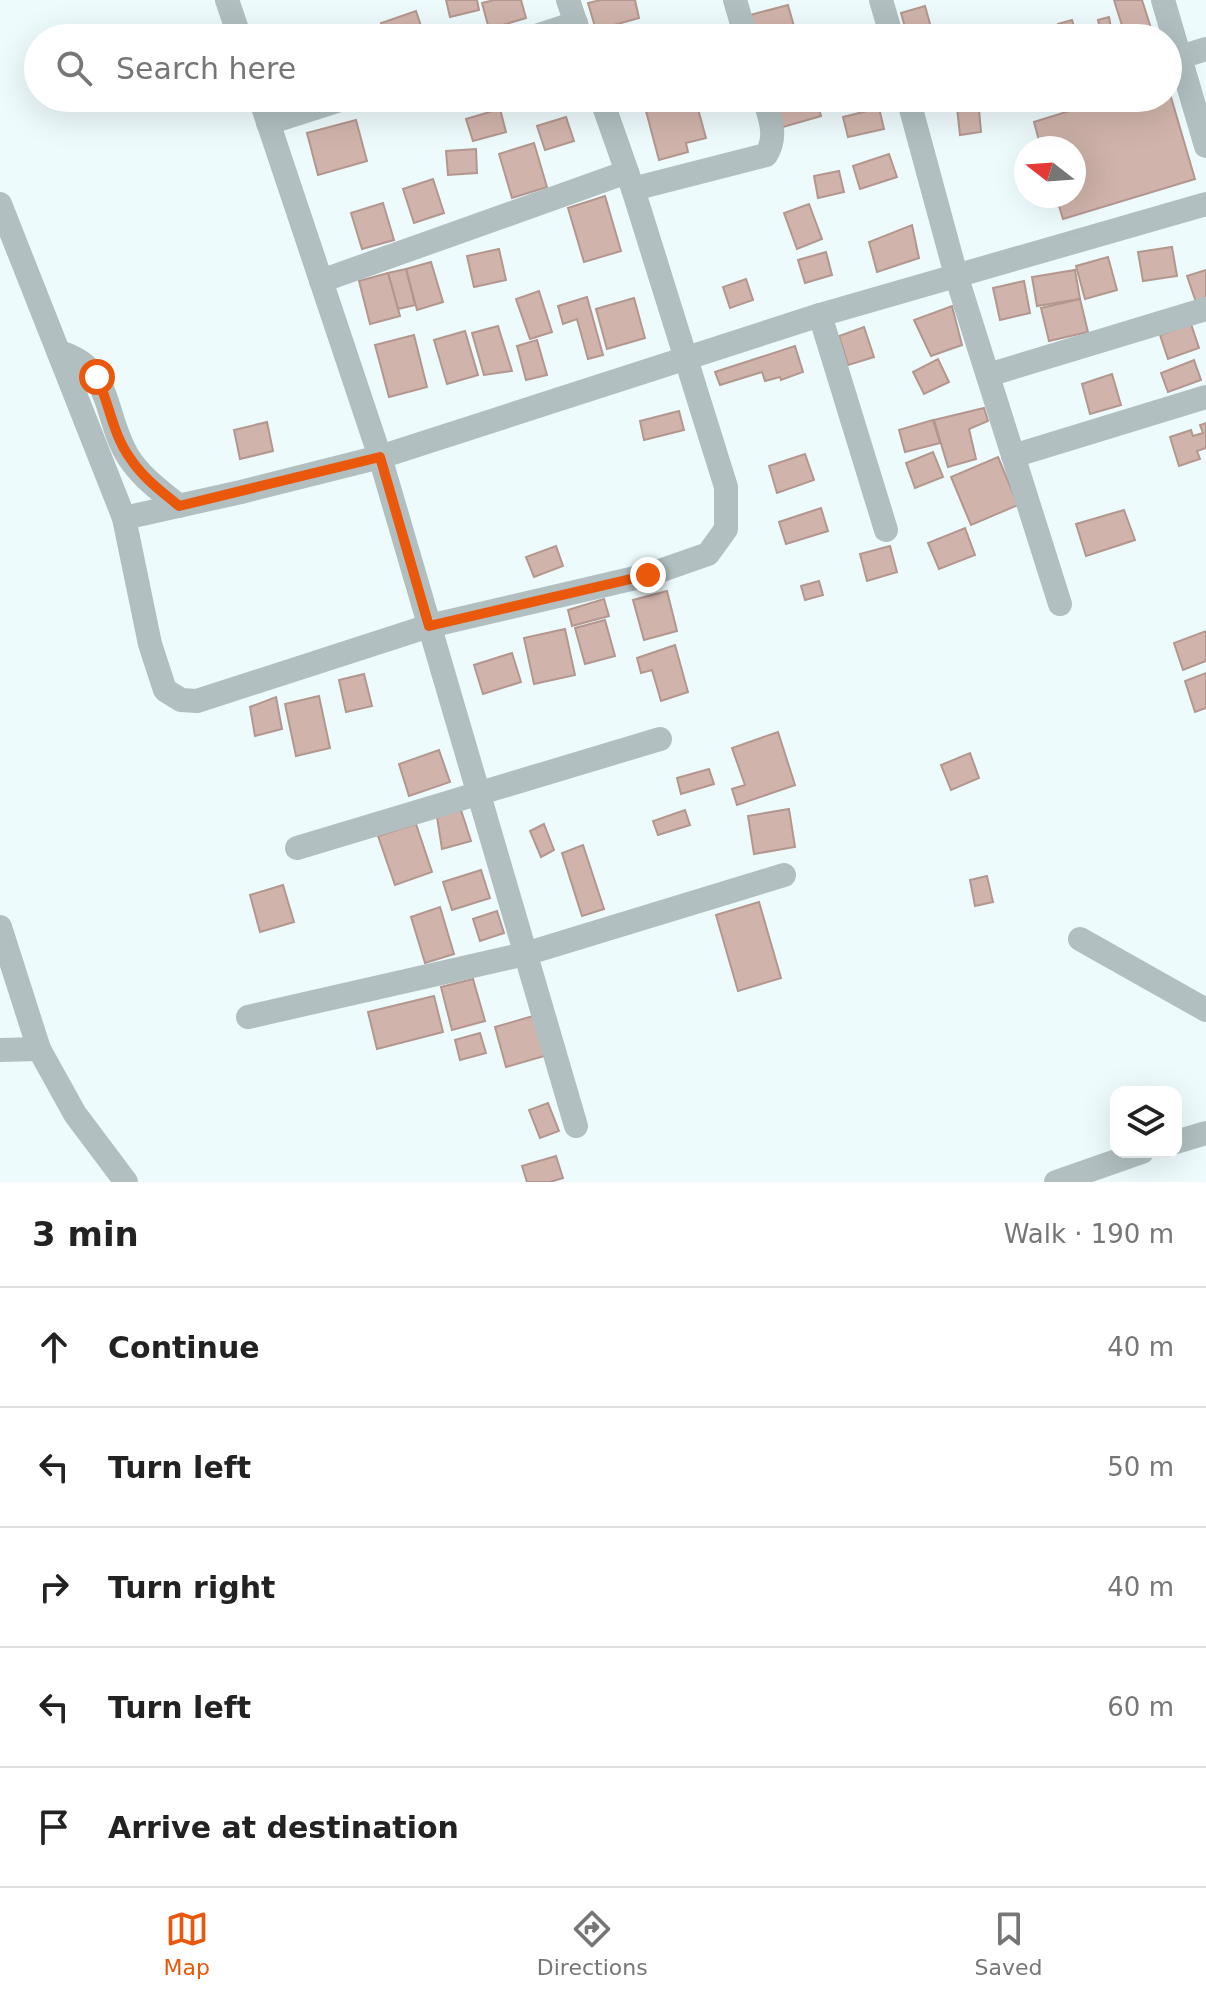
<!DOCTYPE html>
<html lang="en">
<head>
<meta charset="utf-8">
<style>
  body { margin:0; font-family:"DejaVu Sans",sans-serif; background:#f6f6f6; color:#222 }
  .controls { position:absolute; right:24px; bottom:24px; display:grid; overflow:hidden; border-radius:16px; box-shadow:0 8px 32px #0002 }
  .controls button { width:72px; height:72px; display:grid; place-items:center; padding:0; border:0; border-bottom:2px solid #e0e0e0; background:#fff; color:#222; font:40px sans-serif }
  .compass { position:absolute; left:1014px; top:136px; width:72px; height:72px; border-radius:50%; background:#fff; box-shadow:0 8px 32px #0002; rotate:287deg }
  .stop { position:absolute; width:24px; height:24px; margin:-18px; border:6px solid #ea580c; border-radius:50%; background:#fff }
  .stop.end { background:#ea580c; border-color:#fff; box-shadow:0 2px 8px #0008 }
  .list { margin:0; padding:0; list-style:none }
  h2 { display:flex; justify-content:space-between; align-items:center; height:104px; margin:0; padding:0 32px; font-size:34px }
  h2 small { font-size:26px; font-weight:400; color:#767676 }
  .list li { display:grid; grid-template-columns:52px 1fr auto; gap:24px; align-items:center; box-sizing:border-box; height:120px; padding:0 32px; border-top:2px solid #e0e0e0 }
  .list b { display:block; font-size:30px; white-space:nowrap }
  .list em { font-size:26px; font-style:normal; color:#767676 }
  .icon { flex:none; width:44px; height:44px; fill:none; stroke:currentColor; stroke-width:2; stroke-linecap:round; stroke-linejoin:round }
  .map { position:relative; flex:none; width:1206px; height:1182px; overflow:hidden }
  .search { position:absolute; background:#fff; box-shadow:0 8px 32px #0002; left:24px; right:24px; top:24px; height:88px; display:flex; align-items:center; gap:20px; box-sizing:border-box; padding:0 28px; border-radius:44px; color:#767676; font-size:30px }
  .sheet { height:704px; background:#fff }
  nav { display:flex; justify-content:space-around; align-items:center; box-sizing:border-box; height:112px; border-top:2px solid #e0e0e0; background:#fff; font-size:22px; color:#767676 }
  nav a { display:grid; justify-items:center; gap:4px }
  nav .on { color:#ea580c }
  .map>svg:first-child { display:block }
  .building { fill:#d0b4ab; stroke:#b3978f; stroke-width:2 }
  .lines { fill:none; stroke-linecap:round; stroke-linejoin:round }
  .minor { stroke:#b1bfc1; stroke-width:24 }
  .route { stroke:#ea580c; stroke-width:10 }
</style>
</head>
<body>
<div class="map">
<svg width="1206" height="1182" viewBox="0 0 1206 1182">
  <rect width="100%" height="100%" fill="#eefbfd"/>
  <g class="building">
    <polygon points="446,0 477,0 479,10 450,17"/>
    <polygon points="494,0 521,0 526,18 489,29 482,3"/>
    <polygon points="601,0 635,0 639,18 596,30 588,3"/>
    <polygon points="1114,0 1142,0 1154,38 1126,38"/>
    <polygon points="788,5 795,30 756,38 750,15"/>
    <polygon points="925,6 934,38 908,38 901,13"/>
    <polygon points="416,11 425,38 386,38 381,23"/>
    <polygon points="1109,17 1113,38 1102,38 1098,20"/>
    <polygon points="1072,20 1078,38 1062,38 1058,24"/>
    <polygon points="1168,87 1195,179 1063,219 1056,196 1074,196 1074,148 1041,148 1034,122 1111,98 1168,98"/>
    <polygon points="471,98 508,98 509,101 474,111"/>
    <polygon points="695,98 706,138 686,143 688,152 659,160 646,111"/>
    <polygon points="791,98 816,98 821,116 783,127 776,102"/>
    <polygon points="956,98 978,98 981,132 960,135"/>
    <polygon points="879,108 884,129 848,137 843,117"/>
    <polygon points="500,109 506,132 473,141 466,119"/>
    <polygon points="566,117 574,141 545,150 537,126"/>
    <polygon points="356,120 367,161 318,175 307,133"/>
    <polygon points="534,143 547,187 512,198 499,154"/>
    <polygon points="476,149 477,173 448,175 446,151"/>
    <polygon points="889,154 897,177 860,189 853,166"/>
    <polygon points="839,171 844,192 818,198 814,176"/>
    <polygon points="433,179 444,213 414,223 403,189"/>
    <polygon points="605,196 621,251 584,262 568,208"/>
    <polygon points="383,203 394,240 362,249 351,213"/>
    <polygon points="809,204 822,239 797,249 784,213"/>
    <polygon points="912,225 919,258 877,272 869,242"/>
    <polygon points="1172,247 1177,276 1143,281 1138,252"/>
    <polygon points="499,249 506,280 474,287 467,256"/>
    <polygon points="826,252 832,275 805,283 798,260"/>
    <polygon points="1108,257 1117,290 1085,299 1076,266"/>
    <polygon points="431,262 443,302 417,310 406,269"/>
    <polygon points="406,269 415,305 398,309 388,273"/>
    <polygon points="1075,270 1080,299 1037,306 1032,277"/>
    <polygon points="1206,270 1206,302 1197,305 1187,276"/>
    <polygon points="388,273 400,316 370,324 359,281"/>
    <polygon points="746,279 753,300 730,308 723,287"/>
    <polygon points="1024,281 1030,313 1000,320 993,288"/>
    <polygon points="539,291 552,332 530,339 516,299"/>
    <polygon points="587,297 603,355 588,359 577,319 563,324 558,306"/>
    <polygon points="634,298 645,338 607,349 596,309"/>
    <polygon points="1080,299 1088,332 1049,341 1041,308"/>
    <polygon points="952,306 962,345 931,356 914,320"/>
    <polygon points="1191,324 1199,348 1168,359 1160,335"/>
    <polygon points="498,326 512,371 484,375 472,333"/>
    <polygon points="864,327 874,357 848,365 839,336"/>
    <polygon points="465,331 478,375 447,384 434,340"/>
    <polygon points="414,335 427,387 389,397 375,345"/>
    <polygon points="537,340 547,375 526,380 517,346"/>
    <polygon points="795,346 803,372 781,380 780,377 765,381 762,372 720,385 715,372"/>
    <polygon points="938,359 949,382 924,394 913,372"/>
    <polygon points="1194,360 1201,380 1168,392 1161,373"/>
    <polygon points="1112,374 1121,405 1090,414 1082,384"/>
    <polygon points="984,408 988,421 969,429 976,459 948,467 934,420"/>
    <polygon points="679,411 684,430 644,440 640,421"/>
    <polygon points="933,420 940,443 905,452 899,430"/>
    <polygon points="267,422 273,451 240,459 234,430"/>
    <polygon points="1206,423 1206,448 1197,451 1200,459 1179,466 1170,437 1191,430 1193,436 1203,433 1200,425"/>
    <polygon points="933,452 943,477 915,488 906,463"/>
    <polygon points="805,454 814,480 777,493 769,466"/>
    <polygon points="998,457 1018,505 971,525 951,477"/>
    <polygon points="821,508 828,531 786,544 779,522"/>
    <polygon points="1124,510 1135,540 1086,556 1076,524"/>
    <polygon points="965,528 975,555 939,569 928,543"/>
    <polygon points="556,546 563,566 534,577 526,557"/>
    <polygon points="890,546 897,572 867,581 860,554"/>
    <polygon points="819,581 823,595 805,600 801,586"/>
    <polygon points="667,591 677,631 644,640 633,600"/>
    <polygon points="604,599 609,616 572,626 568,610"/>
    <polygon points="605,620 615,656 585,664 575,628"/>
    <polygon points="565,629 575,675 534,684 524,638"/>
    <polygon points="1206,631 1206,661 1183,670 1174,643"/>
    <polygon points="675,645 688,692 661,701 652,670 641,673 637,658"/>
    <polygon points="512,653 521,682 483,694 474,665"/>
    <polygon points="1206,673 1206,708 1195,712 1185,681"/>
    <polygon points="364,674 372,706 346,712 339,680"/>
    <polygon points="319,696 330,748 296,756 285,704"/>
    <polygon points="276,697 282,729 255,736 250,707"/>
    <polygon points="778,732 795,785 737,805 732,789 745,785 732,748"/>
    <polygon points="439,750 450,782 409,796 399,764"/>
    <polygon points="970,753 979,778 951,790 941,765"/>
    <polygon points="709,769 714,784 681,794 677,778"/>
    <polygon points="789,809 795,847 754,854 748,816"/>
    <polygon points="461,810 471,841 442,849 437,817"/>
    <polygon points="685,810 690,825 658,835 653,821"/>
    <polygon points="416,824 432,872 395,885 378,836"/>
    <polygon points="544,824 554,850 541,857 530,831"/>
    <polygon points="583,845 604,909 582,916 562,853"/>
    <polygon points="481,870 490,898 452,910 443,882"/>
    <polygon points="987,876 993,902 975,906 970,880"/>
    <polygon points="283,885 294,922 260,932 250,895"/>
    <polygon points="759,902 781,978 738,991 716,915"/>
    <polygon points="440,907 454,954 425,963 411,917"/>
    <polygon points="497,911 504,933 480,941 473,919"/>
    <polygon points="473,979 485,1021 452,1030 441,987"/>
    <polygon points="434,996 443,1032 377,1049 368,1012"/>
    <polygon points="540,1014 551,1054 506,1067 495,1027"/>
    <polygon points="480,1033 486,1053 460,1060 455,1040"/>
    <polygon points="548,1103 559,1131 540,1138 529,1110"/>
    <polygon points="556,1156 563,1178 550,1182 527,1182 522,1166"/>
  </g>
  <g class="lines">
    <g class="minor">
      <polyline points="227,0 240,38"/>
      <polyline points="568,0 580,36"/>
      <polyline points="735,0 746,38"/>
      <polyline points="881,0 892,38"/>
      <polyline points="1163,0 1206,146"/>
      <polyline points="530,38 576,23"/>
      <polyline points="1181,57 1206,49"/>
      <polyline points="260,98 380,457 576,1126"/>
      <polyline points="908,98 956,275 1060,604"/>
      <polyline points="268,123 346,98"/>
      <path d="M633 189 766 155C778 136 770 118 764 98"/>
      <polyline points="0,204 124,518 150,644 165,690 181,700 197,701 429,626 648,575 708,554 726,529 726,487 633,189 601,98"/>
      <polyline points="321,281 627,172"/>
      <polyline points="820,315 886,530"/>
      <path d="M59 352C114 367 103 418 129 458 142 478 161 491 179 506"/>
      <polyline points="988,375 1206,309"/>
      <polyline points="1013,456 1206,397"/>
      <polyline points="124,518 241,492 380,457 820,315 1206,204"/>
      <polyline points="297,848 660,739"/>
      <polyline points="0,927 39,1049 75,1114 126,1182"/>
      <polyline points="1080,939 1206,1010"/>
      <polyline points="248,1017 525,954 784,875"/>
      <polyline points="0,1050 39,1049"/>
      <polyline points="1176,1142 1206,1133"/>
      <polyline points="1056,1182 1142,1152"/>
    </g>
  </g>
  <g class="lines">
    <path class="route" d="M97 377C109 403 113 435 130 458 143 478 161 491 179 506L380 457 429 626 648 575"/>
  </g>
</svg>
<div class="controls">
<button><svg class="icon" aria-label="layers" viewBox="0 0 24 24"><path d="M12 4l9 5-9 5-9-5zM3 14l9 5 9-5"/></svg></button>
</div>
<svg class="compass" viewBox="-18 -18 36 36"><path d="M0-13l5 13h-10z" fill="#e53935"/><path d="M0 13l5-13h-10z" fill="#767676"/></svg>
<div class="stop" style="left:97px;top:377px"></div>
<div class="stop end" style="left:648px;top:575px"></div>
<div class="search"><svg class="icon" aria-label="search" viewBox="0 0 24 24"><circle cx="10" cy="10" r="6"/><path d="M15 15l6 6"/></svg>Search here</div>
</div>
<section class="sheet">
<h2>3 min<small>Walk · 190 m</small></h2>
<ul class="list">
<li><svg class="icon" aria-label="ahead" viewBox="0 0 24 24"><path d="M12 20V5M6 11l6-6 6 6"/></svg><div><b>Continue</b></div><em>40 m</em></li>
<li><svg class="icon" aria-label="left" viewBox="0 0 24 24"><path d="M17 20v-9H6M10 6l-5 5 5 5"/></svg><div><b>Turn left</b></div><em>50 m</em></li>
<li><svg class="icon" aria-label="right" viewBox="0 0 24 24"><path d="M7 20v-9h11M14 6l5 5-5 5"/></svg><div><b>Turn right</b></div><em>40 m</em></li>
<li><svg class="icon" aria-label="left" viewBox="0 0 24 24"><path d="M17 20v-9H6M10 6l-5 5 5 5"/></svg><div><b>Turn left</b></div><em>60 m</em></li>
<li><svg class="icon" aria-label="arrive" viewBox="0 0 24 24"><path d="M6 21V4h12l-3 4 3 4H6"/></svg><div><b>Arrive at destination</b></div></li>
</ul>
</section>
<nav>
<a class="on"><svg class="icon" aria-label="map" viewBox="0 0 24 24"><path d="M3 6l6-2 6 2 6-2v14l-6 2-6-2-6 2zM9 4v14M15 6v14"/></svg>Map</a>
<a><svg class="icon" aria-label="directions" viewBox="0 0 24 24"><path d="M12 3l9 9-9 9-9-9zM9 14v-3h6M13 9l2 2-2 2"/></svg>Directions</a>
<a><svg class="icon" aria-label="saved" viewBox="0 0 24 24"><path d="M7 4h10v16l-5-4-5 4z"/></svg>Saved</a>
</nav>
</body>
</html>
